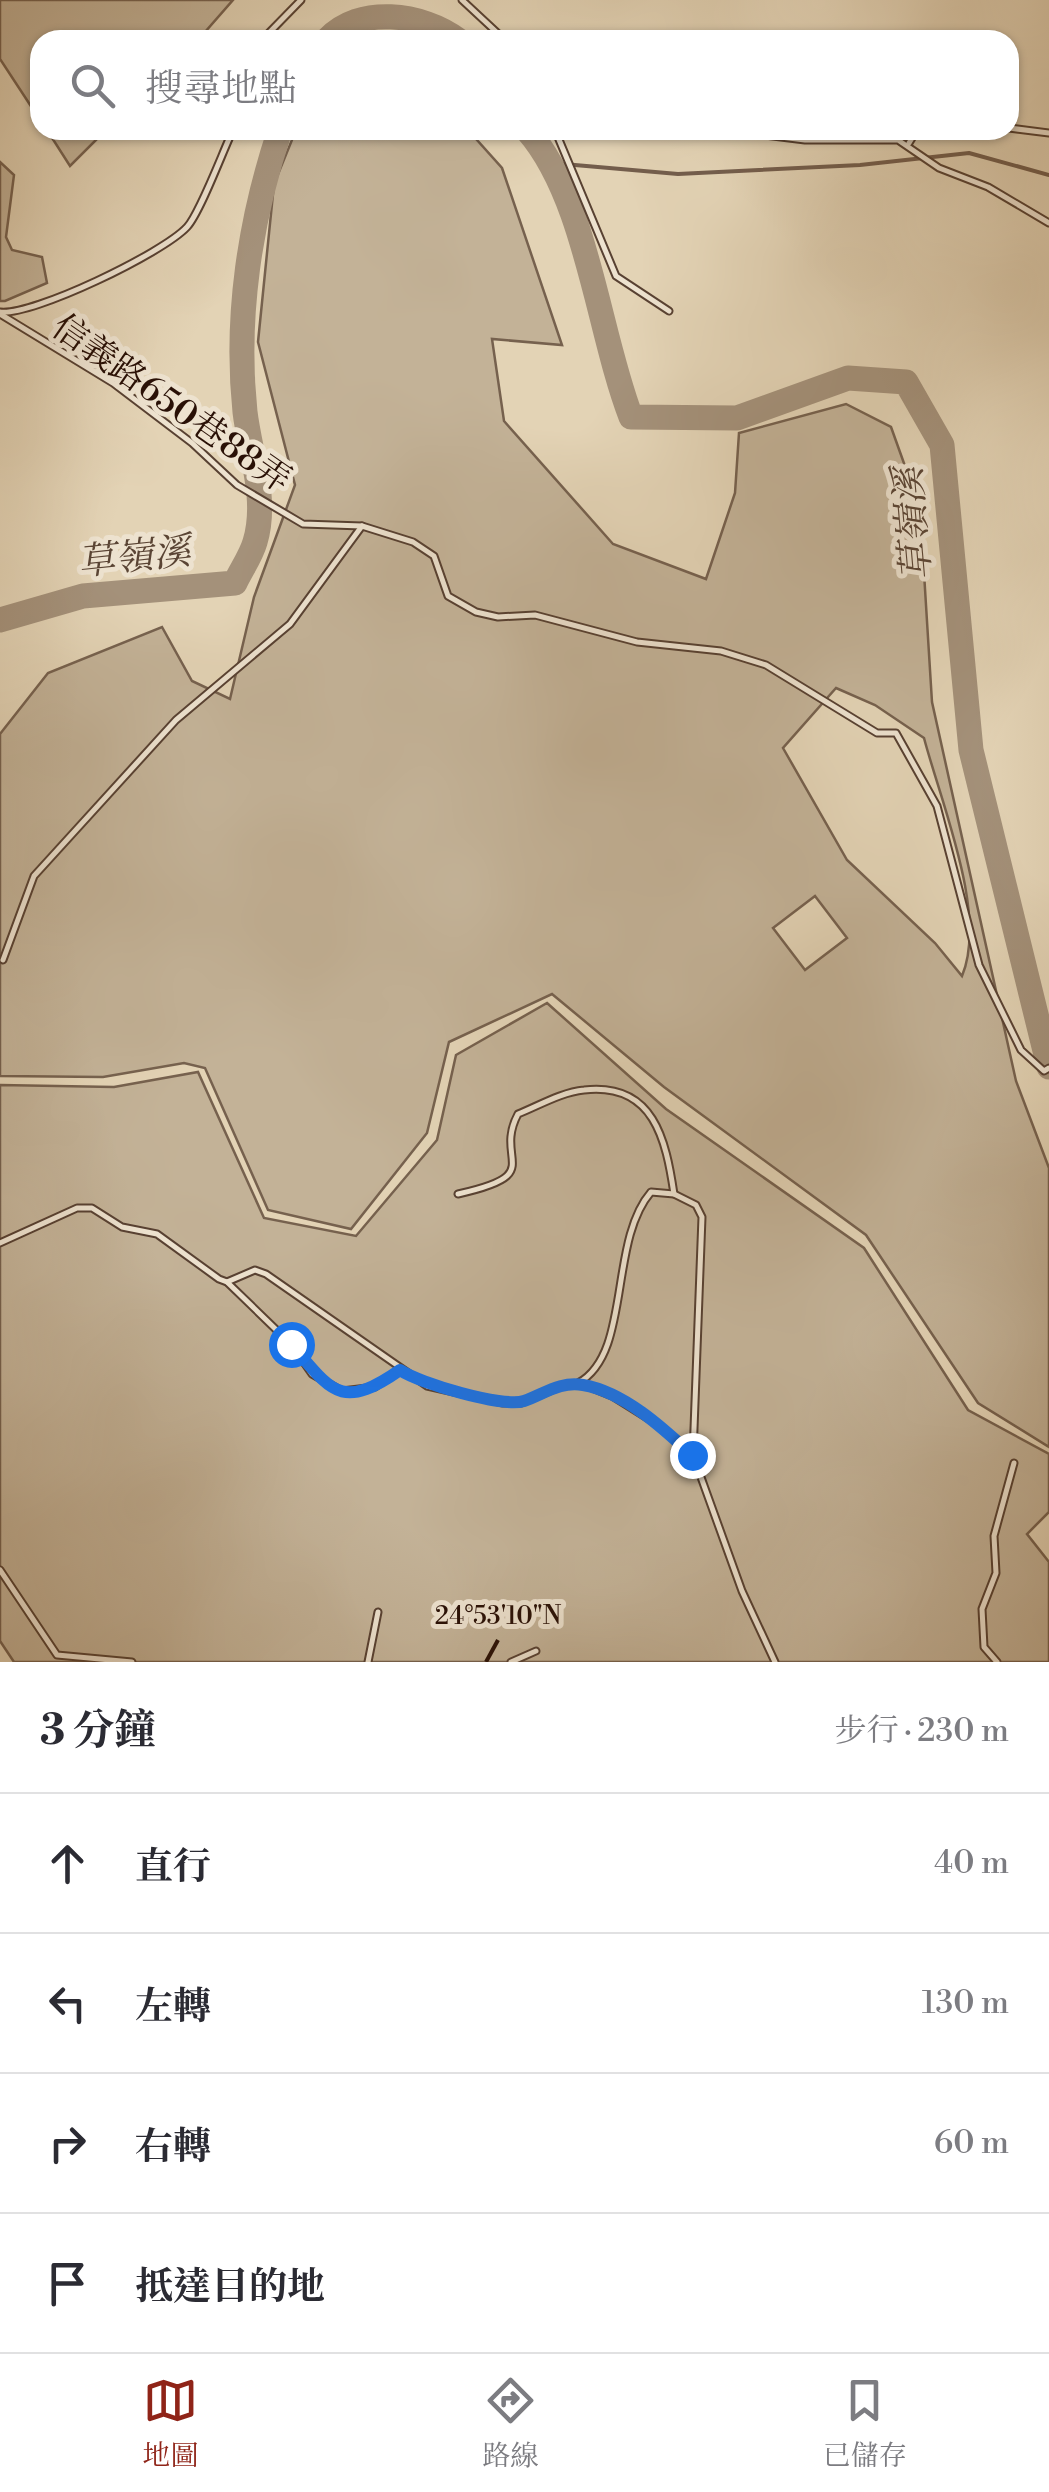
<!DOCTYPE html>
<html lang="zh-TW">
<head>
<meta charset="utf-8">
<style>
  body { margin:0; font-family:"Libre Bodoni","Noto Serif TC",serif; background:#f2f2f3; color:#2b2b33 }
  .stop { position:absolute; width:30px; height:30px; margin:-22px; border:8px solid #1a73e8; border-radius:50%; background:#fff }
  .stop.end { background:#1a73e8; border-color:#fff; box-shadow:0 2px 10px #0008 }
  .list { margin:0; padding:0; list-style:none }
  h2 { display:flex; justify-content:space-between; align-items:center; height:130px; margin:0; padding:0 40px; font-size:42px }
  h2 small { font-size:32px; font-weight:400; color:#7c7c81 }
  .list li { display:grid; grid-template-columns:65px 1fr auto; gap:30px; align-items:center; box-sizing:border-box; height:140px; padding:0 40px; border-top:2px solid #e1e1e2 }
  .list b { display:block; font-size:38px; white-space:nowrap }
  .list em { font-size:32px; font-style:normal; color:#7c7c81 }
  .icon { flex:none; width:55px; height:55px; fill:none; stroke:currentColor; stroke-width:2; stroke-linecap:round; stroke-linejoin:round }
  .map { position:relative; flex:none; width:1049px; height:1662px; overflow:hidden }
  .search { position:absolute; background:#fff; box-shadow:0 2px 8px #0004; left:30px; right:30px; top:30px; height:110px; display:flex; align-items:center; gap:25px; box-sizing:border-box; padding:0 35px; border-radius:30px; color:#7c7c81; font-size:38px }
  .sheet { height:690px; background:#fff }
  nav { display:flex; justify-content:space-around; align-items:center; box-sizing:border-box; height:140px; border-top:2px solid #e1e1e2; background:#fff; font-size:28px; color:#7c7c81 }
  nav a { display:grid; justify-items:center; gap:5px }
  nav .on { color:#8f2418 }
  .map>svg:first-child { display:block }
  .green { fill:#c3b297; stroke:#76614e; stroke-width:2.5; fill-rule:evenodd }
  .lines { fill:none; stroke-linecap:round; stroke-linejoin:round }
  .stream { stroke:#735d4c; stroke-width:4 }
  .river { stroke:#a4917a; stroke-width:25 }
  .lane-casing { stroke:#584132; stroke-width:9 }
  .lane { stroke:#ede2cf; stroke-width:5 }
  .route { stroke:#1a73e8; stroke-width:12 }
  .ticks { fill:none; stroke:#291006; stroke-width:4 }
  .labels { text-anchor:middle; stroke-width:10; stroke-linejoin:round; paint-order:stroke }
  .street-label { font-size:35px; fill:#291006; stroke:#ede2cf }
  .water-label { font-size:38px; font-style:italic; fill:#5a4434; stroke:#ede2cf }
  .ticks-label { font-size:25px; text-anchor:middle; fill:#291006; stroke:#ede2cf; stroke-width:10; stroke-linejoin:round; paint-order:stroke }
</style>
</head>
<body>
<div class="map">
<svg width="1049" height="1662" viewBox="0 0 1049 1662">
  <rect width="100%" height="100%" fill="#e3d3b5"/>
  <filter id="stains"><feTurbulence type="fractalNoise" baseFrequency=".002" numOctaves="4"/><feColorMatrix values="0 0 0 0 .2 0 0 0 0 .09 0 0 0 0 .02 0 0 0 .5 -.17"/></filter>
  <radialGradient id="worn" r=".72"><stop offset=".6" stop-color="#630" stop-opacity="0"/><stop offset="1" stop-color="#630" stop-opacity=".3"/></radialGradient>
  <g class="green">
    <polygon points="0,0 233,0 198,40 40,40 40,120 0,59"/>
    <polygon points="47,130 106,130 70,166"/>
    <path d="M296 130H468L502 168 562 345 492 339 504 421 613 544 706 579 735 493 739 433 846 404 891 427 920 508 932 702 1016 1081 1049 1168V1447L978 1403 866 1235 664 1087 552 994 449 1042 427 1133 351 1229 268 1210 205 1068 184 1063 103 1077 0 1076V734L48 673 162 627 192 681 230 699 254 597 295 485 258 342 274 184ZM836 688 875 705 924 738C941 803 988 914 962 976L935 943 847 860 783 748ZM815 896 847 938 805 970 773 928Z"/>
    <polygon points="0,162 14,175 6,237 12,250 42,257 47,283 5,301 0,301"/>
    <polygon points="547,1003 666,1109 864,1248 968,1410 1049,1454 1049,1512 1027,1534 1049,1562 1049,1662 14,1662 0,1641 0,1085 114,1087 198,1072 264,1218 356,1236 437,1140 456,1055"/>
  </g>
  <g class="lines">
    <polyline class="stream" points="552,163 678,174 860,165 969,153 1049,175"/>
    <g class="river">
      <path d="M327 40C359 5 422 13 458 40"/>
      <path d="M527 130C587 198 598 332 631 417L737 418 848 378 906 382 942 445 971 750 1049 1067"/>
      <path d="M0 620 83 596 235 583C241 570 251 556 255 542 268 499 250 454 245 412 235 317 250 219 280 130"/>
    </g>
    <defs>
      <g id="lane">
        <polyline points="462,0 505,40"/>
        <polyline points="262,40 301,0"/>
        <polyline points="1009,128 1049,133"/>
        <polyline points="555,130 616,276 669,311"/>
        <polyline points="723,130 805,140 898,140 939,168 988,187 1049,223"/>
        <polyline points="909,143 917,130"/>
        <path d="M0 312C33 316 163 253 187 227 200 213 223 151 233 130"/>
        <polyline points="0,314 113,383 192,443 237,485 303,524 362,526 413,542 434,556 448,596 476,612 498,617 535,615 637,642 721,651 766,665 877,733 896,733 937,806 979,965 1021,1050 1044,1071 1049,1068"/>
        <polyline points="3,960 34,876 176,720 290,624 362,526"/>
        <path d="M458 1194C548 1174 493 1161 518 1114 538 1106 562 1092 584 1090 654 1082 666 1140 674 1194"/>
        <polyline points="0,1243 77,1208 92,1208 122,1227 157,1234 219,1279 227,1282 255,1270 266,1274 427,1386 503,1403 521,1403 564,1385 585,1385 612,1396 663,1428 693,1455 742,1591 775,1662"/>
        <polyline points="227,1282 291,1344 312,1374 342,1391 375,1387 400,1370"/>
        <path d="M578 1383C632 1354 608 1242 651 1192L674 1194 696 1205 702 1217 693 1455"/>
        <polyline points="0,1570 57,1655 132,1662"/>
        <polyline points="368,1662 378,1612"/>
        <polyline points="511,1662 536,1651"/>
        <polyline points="997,1662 984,1647 982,1609 996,1573 994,1536 1014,1463"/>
      </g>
    </defs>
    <use href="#lane" class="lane-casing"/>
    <use href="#lane" class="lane"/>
  </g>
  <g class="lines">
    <path class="route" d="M291 1344C331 1390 340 1412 400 1370 419 1383 503 1408 524 1401 544 1394 560 1381 583 1385 624 1392 663 1428 692 1455"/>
  </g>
  <path class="ticks" d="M486 1662 498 1640"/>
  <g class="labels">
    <g class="street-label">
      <text transform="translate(172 403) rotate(35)" y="12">信義路650巷88弄</text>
    </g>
    <g class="water-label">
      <text transform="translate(912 524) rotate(-95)" y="13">草嶺溪</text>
      <text transform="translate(134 556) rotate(-6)" y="13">草嶺溪</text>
    </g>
  </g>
  <g class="ticks-label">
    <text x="498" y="1624">24°53'10"N</text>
  </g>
  <rect width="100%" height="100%" filter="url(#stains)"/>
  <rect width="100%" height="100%" fill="url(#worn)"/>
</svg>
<div class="stop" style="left:291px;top:1344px"></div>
<div class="stop end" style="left:692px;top:1455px"></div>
<div class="search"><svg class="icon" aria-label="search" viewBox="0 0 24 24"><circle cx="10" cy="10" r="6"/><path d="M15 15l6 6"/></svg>搜尋地點</div>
</div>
<section class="sheet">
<h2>3 分鐘<small>步行 · 230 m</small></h2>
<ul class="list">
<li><svg class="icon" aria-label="ahead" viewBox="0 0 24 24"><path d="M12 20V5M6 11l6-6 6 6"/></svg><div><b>直行</b></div><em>40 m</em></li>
<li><svg class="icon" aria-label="left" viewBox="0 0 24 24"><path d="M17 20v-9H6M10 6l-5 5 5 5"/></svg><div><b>左轉</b></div><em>130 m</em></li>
<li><svg class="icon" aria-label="right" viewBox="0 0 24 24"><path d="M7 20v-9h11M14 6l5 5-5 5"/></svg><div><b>右轉</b></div><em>60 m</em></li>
<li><svg class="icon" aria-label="arrive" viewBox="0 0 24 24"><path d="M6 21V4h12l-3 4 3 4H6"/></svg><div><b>抵達目的地</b></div></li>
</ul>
</section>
<nav>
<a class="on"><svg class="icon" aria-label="map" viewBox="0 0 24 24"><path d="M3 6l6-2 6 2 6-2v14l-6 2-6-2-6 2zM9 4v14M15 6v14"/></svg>地圖</a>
<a><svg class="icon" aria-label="directions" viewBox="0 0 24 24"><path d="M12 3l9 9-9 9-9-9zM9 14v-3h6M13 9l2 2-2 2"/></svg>路線</a>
<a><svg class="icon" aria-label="saved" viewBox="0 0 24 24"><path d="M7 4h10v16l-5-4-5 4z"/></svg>已儲存</a>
</nav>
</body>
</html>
